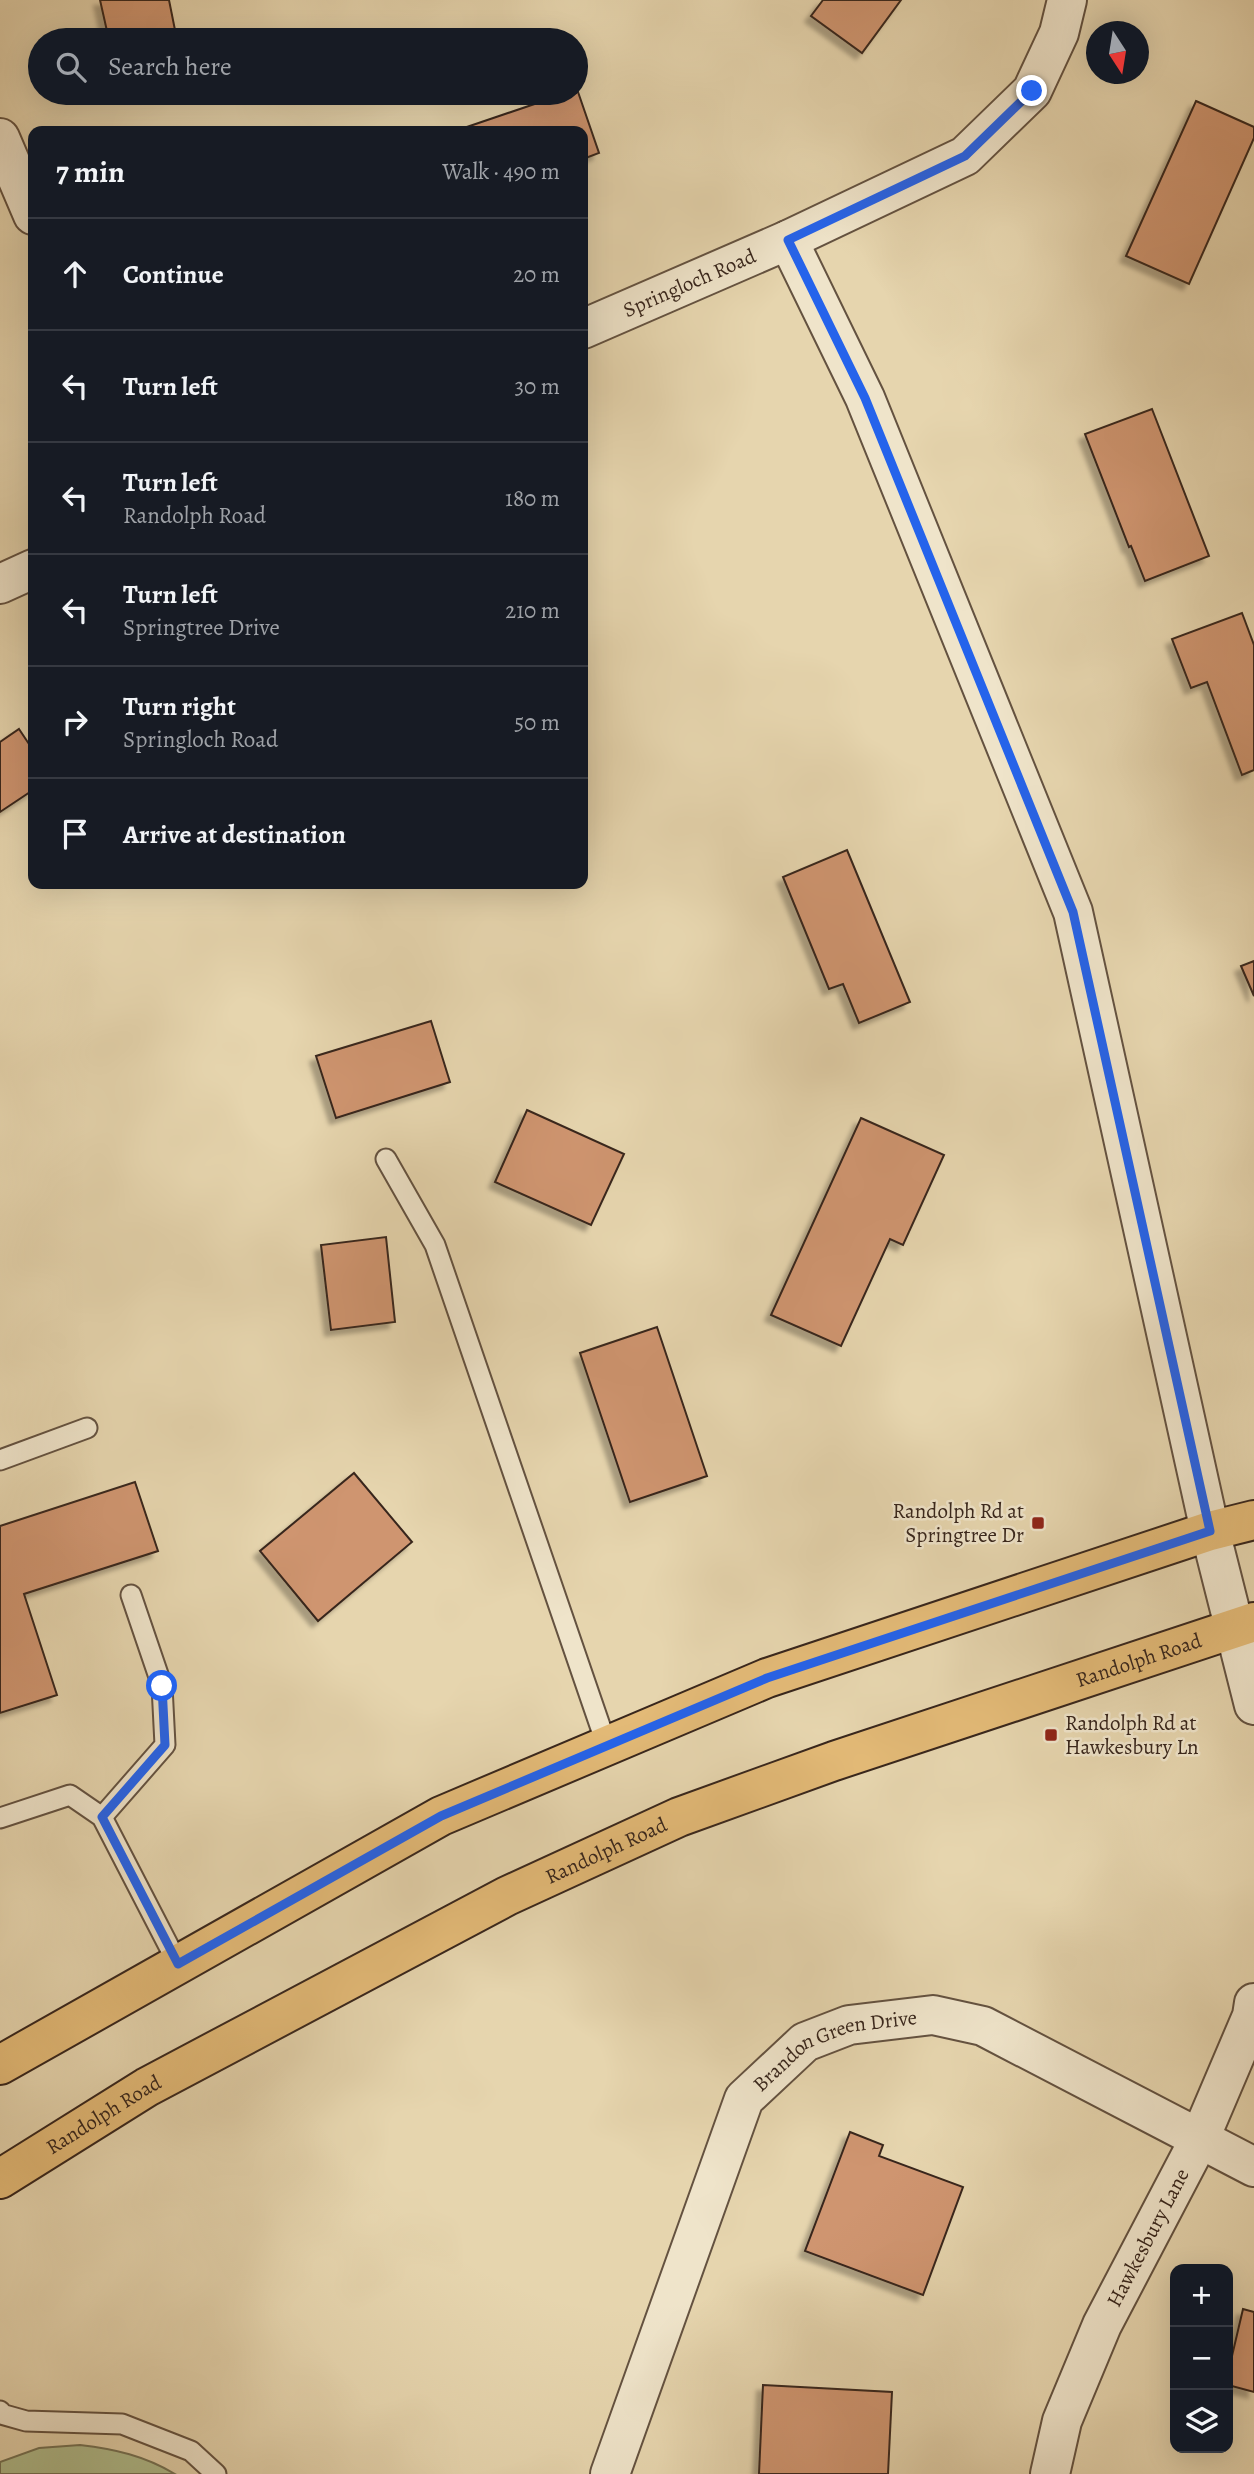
<!DOCTYPE html>
<html lang="en">
<head>
<meta charset="utf-8">
<style>
  body { margin:0; font-family:Alegreya,serif; background:#20242c; color:#f1f3f6 }
  .controls { position:absolute; right:21px; bottom:21px; display:grid; overflow:hidden; border-radius:14px; box-shadow:0 7px 28px #0002 }
  .controls button { width:63px; height:63px; display:grid; place-items:center; padding:0; border:0; border-bottom:2px solid #363941; background:#171b24; color:#f1f3f6; font:35px sans-serif }
  .compass { position:absolute; left:1086px; top:21px; width:63px; height:63px; border-radius:50%; background:#171b24; box-shadow:0 7px 28px #0002; rotate:168deg }
  .stop { position:absolute; width:21px; height:21px; margin:-16px; border:5px solid #2563eb; border-radius:50%; background:#fff }
  .stop.end { background:#2563eb; border-color:#fff; box-shadow:0 2px 7px #0008 }
  .list { margin:0; padding:0; list-style:none }
  h2 { display:flex; justify-content:space-between; align-items:center; height:91px; margin:0; padding:0 28px; font-size:30px }
  h2 small { font-size:23px; font-weight:400; color:#9ea1a6 }
  .list li { display:grid; grid-template-columns:46px 1fr auto; gap:21px; align-items:center; box-sizing:border-box; height:112px; padding:0 28px; border-top:2px solid #363941 }
  .list b { display:block; font-size:26px; white-space:nowrap }
  .list p { margin:0; font-size:23px; white-space:nowrap; color:#9ea1a6 }
  .list em { font-size:23px; font-style:normal; color:#9ea1a6 }
  .icon { flex:none; width:38px; height:38px; fill:none; stroke:currentColor; stroke-width:2; stroke-linecap:round; stroke-linejoin:round }
  .map { position:relative; flex:none; width:1254px; height:2474px; overflow:hidden }
  .search { position:absolute; background:#171b24; box-shadow:0 7px 28px #0002; left:28px; top:28px; width:560px; height:77px; display:flex; align-items:center; gap:18px; box-sizing:border-box; padding:0 24px; border-radius:38px; color:#9ea1a6; font-size:26px }
  .panel { position:absolute; background:#171b24; box-shadow:0 7px 28px #0002; left:28px; top:126px; width:560px; height:763px; border-radius:14px }
  .map>svg:first-child { display:block }
  .green { fill:#b0be8e; stroke:#747255; stroke-width:2 }
  .building { fill:#cf9570; stroke:#38261c; stroke-width:2; filter:url(#shadow) }
  .lines { fill:none; stroke-linecap:round; stroke-linejoin:round }
  .lane-casing { stroke:#645240; stroke-width:23 }
  .street-casing { stroke:#645240; stroke-width:42 }
  .primary-casing { stroke:#38261c; stroke-width:42 }
  .lane { stroke:#efe4ca; stroke-width:19 }
  .street { stroke:#efe4ca; stroke-width:38 }
  .primary { stroke:#e3ba77; stroke-width:38 }
  .route { stroke:#2563eb; stroke-width:9 }
  .poi-dot { fill:#8f2418; stroke:#efe4ca; stroke-width:2.5 }
  .labels { text-anchor:middle; stroke-width:5; stroke-linejoin:round; paint-order:stroke }
  .street-label { font-size:21px; fill:#38261c; stroke:#efe4ca }
  .poi-label { font-size:21px; fill:#38261c; stroke:#efe4ca; text-anchor:end }
</style>
</head>
<body>
<div class="map">
<svg width="1254" height="2474" viewBox="0 0 1254 2474">
  <defs>
    <filter id="shadow"><feDropShadow dx="-6" dy="6" stdDeviation="2" flood-color="#0004"/></filter>
  </defs>
  <rect width="100%" height="100%" fill="#e6d5ae"/>
  <filter id="stains"><feTurbulence type="fractalNoise" baseFrequency=".00286" numOctaves="4"/><feColorMatrix values="0 0 0 0 .2 0 0 0 0 .09 0 0 0 0 .02 0 0 0 .5 -.17"/></filter>
  <radialGradient id="worn" r=".72"><stop offset=".6" stop-color="#630" stop-opacity="0"/><stop offset="1" stop-color="#630" stop-opacity=".3"/></radialGradient>
  <path class="green" d="M80 2445C115 2449 145 2456 175 2474H0V2462L39 2448Z"/>
  <g class="building">
    <polygon points="100,0 169,0 177,40 109,40"/>
    <polygon points="823,0 901,0 862,53 811,16"/>
    <polygon points="577,89 599,153 583,159 583,131 455,131 567,93 576,93"/>
    <polygon points="1196,101 1254,127 1254,138 1189,284 1126,256"/>
    <polygon points="1152,409 1209,556 1145,581 1131,546 1129,547 1085,434"/>
    <polygon points="1242,613 1254,645 1254,770 1242,775 1207,682 1191,688 1172,639"/>
    <polygon points="19,729 33,750 33,790 0,812 0,742"/>
    <polygon points="847,850 910,1002 859,1023 843,984 829,989 783,877"/>
    <polygon points="1254,961 1254,996 1241,966"/>
    <polygon points="431,1021 450,1082 336,1118 316,1056"/>
    <polygon points="527,1110 624,1154 591,1225 495,1182"/>
    <polygon points="861,1118 944,1155 903,1245 890,1239 841,1346 771,1315"/>
    <polygon points="386,1237 395,1322 331,1330 321,1245"/>
    <polygon points="657,1327 707,1476 630,1502 580,1353"/>
    <polygon points="354,1473 412,1542 318,1621 260,1551"/>
    <polygon points="135,1482 158,1551 24,1594 57,1695 0,1713 0,1526"/>
    <polygon points="850,2132 883,2145 879,2156 963,2187 923,2295 805,2251"/>
    <polygon points="1243,2309 1254,2312 1254,2392 1228,2385 1228,2373"/>
    <polygon points="763,2385 892,2392 888,2474 759,2474"/>
  </g>
  <g class="lines">
    <defs>
      <g id="lane">
        <polyline points="386,1159 435,1245 607,1746"/>
        <polyline points="0,1460 87,1428"/>
        <polyline points="102,1817 165,1745 162,1686 131,1595"/>
        <polyline points="0,1818 70,1795 102,1817 178,1964"/>
        <polyline points="0,2411 1,2414 26,2421 122,2424 191,2451 216,2474"/>
      </g>
      <g id="street">
        <polyline points="0,138 33,215"/>
        <polyline points="788,240 865,398 1073,912 1210,1531 1254,1705"/>
        <path id="s1" d="M583 329 788 240 965 156 1032 91 1059 33 1067 0"/>
        <polyline points="0,584 33,569"/>
        <path id="s2" d="M610 2474 744 2099 805 2042 849 2025 933 2015 983 2026 1254 2167"/>
        <path id="s3" d="M1050 2474 1062 2421 1102 2325 1200 2138 1252 2016 1254 2003"/>
      </g>
      <g id="primary">
        <polyline points="0,2065 441,1816 767,1678 1210,1531 1254,1520"/>
        <path id="s4" d="M0 2179 147 2087 507 1896 679 1817 834 1761 1254 1622"/>
      </g>
    </defs>
    <use href="#lane" class="lane-casing"/>
    <use href="#street" class="street-casing"/>
    <use href="#primary" class="primary-casing"/>
    <use href="#lane" class="lane"/>
    <use href="#street" class="street"/>
    <use href="#primary" class="primary"/>
  </g>
  <g class="lines">
    <polyline class="route" points="162,1686 165,1745 102,1817 178,1964 441,1816 767,1678 1210,1531 1073,912 865,398 788,240 965,156 1032,91"/>
  </g>
  <g class="poi-dot">
    <rect x="1031" y="1516" width="14" height="14" rx="3.5"/>
    <rect x="1044" y="1728" width="14" height="14" rx="3.5"/>
  </g>
  <g class="labels">
    <g class="street-label">
      <text dy="7" stroke="none"><textPath href="#s1" startOffset="116">Springloch Road</textPath></text>
      <text dy="7" stroke="none"><textPath href="#s4" startOffset="1256">Randolph Road</textPath></text>
      <text dy="7" stroke="none"><textPath href="#s4" startOffset="690">Randolph Road</textPath></text>
      <text dy="7" stroke="none"><textPath href="#s2" startOffset="506">Brandon Green Drive</textPath></text>
      <text dy="7" stroke="none"><textPath href="#s4" startOffset="122">Randolph Road</textPath></text>
      <text dy="7" stroke="none"><textPath href="#s3" startOffset="257">Hawkesbury Lane</textPath></text>
    </g>
    <g class="poi-label">
      <text x="1024" y="1518">Randolph Rd at<tspan x="1024" dy="24">Springtree Dr</tspan></text>
      <text x="1065" y="1730" text-anchor="start">Randolph Rd at<tspan x="1065" dy="24">Hawkesbury Ln</tspan></text>
    </g>
  </g>
  <rect width="100%" height="100%" filter="url(#stains)"/>
  <rect width="100%" height="100%" fill="url(#worn)"/>
</svg>
<div class="controls">
<button>+</button>
<button>−</button>
<button><svg class="icon" aria-label="layers" viewBox="0 0 24 24"><path d="M12 4l9 5-9 5-9-5zM3 14l9 5 9-5"/></svg></button>
</div>
<svg class="compass" viewBox="-18 -18 36 36"><path d="M0-13l5 13h-10z" fill="#e53935"/><path d="M0 13l5-13h-10z" fill="#9ea1a6"/></svg>
<div class="stop" style="left:162px;top:1686px"></div>
<div class="stop end" style="left:1032px;top:91px"></div>
<div class="search"><svg class="icon" aria-label="search" viewBox="0 0 24 24"><circle cx="10" cy="10" r="6"/><path d="M15 15l6 6"/></svg>Search here</div>
<section class="panel">
<h2>7 min<small>Walk · 490 m</small></h2>
<ul class="list">
<li><svg class="icon" aria-label="ahead" viewBox="0 0 24 24"><path d="M12 20V5M6 11l6-6 6 6"/></svg><div><b>Continue</b></div><em>20 m</em></li>
<li><svg class="icon" aria-label="left" viewBox="0 0 24 24"><path d="M17 20v-9H6M10 6l-5 5 5 5"/></svg><div><b>Turn left</b></div><em>30 m</em></li>
<li><svg class="icon" aria-label="left" viewBox="0 0 24 24"><path d="M17 20v-9H6M10 6l-5 5 5 5"/></svg><div><b>Turn left</b><p>Randolph Road</p></div><em>180 m</em></li>
<li><svg class="icon" aria-label="left" viewBox="0 0 24 24"><path d="M17 20v-9H6M10 6l-5 5 5 5"/></svg><div><b>Turn left</b><p>Springtree Drive</p></div><em>210 m</em></li>
<li><svg class="icon" aria-label="right" viewBox="0 0 24 24"><path d="M7 20v-9h11M14 6l5 5-5 5"/></svg><div><b>Turn right</b><p>Springloch Road</p></div><em>50 m</em></li>
<li><svg class="icon" aria-label="arrive" viewBox="0 0 24 24"><path d="M6 21V4h12l-3 4 3 4H6"/></svg><div><b>Arrive at destination</b></div></li>
</ul>
</section>
</div>
</body>
</html>
